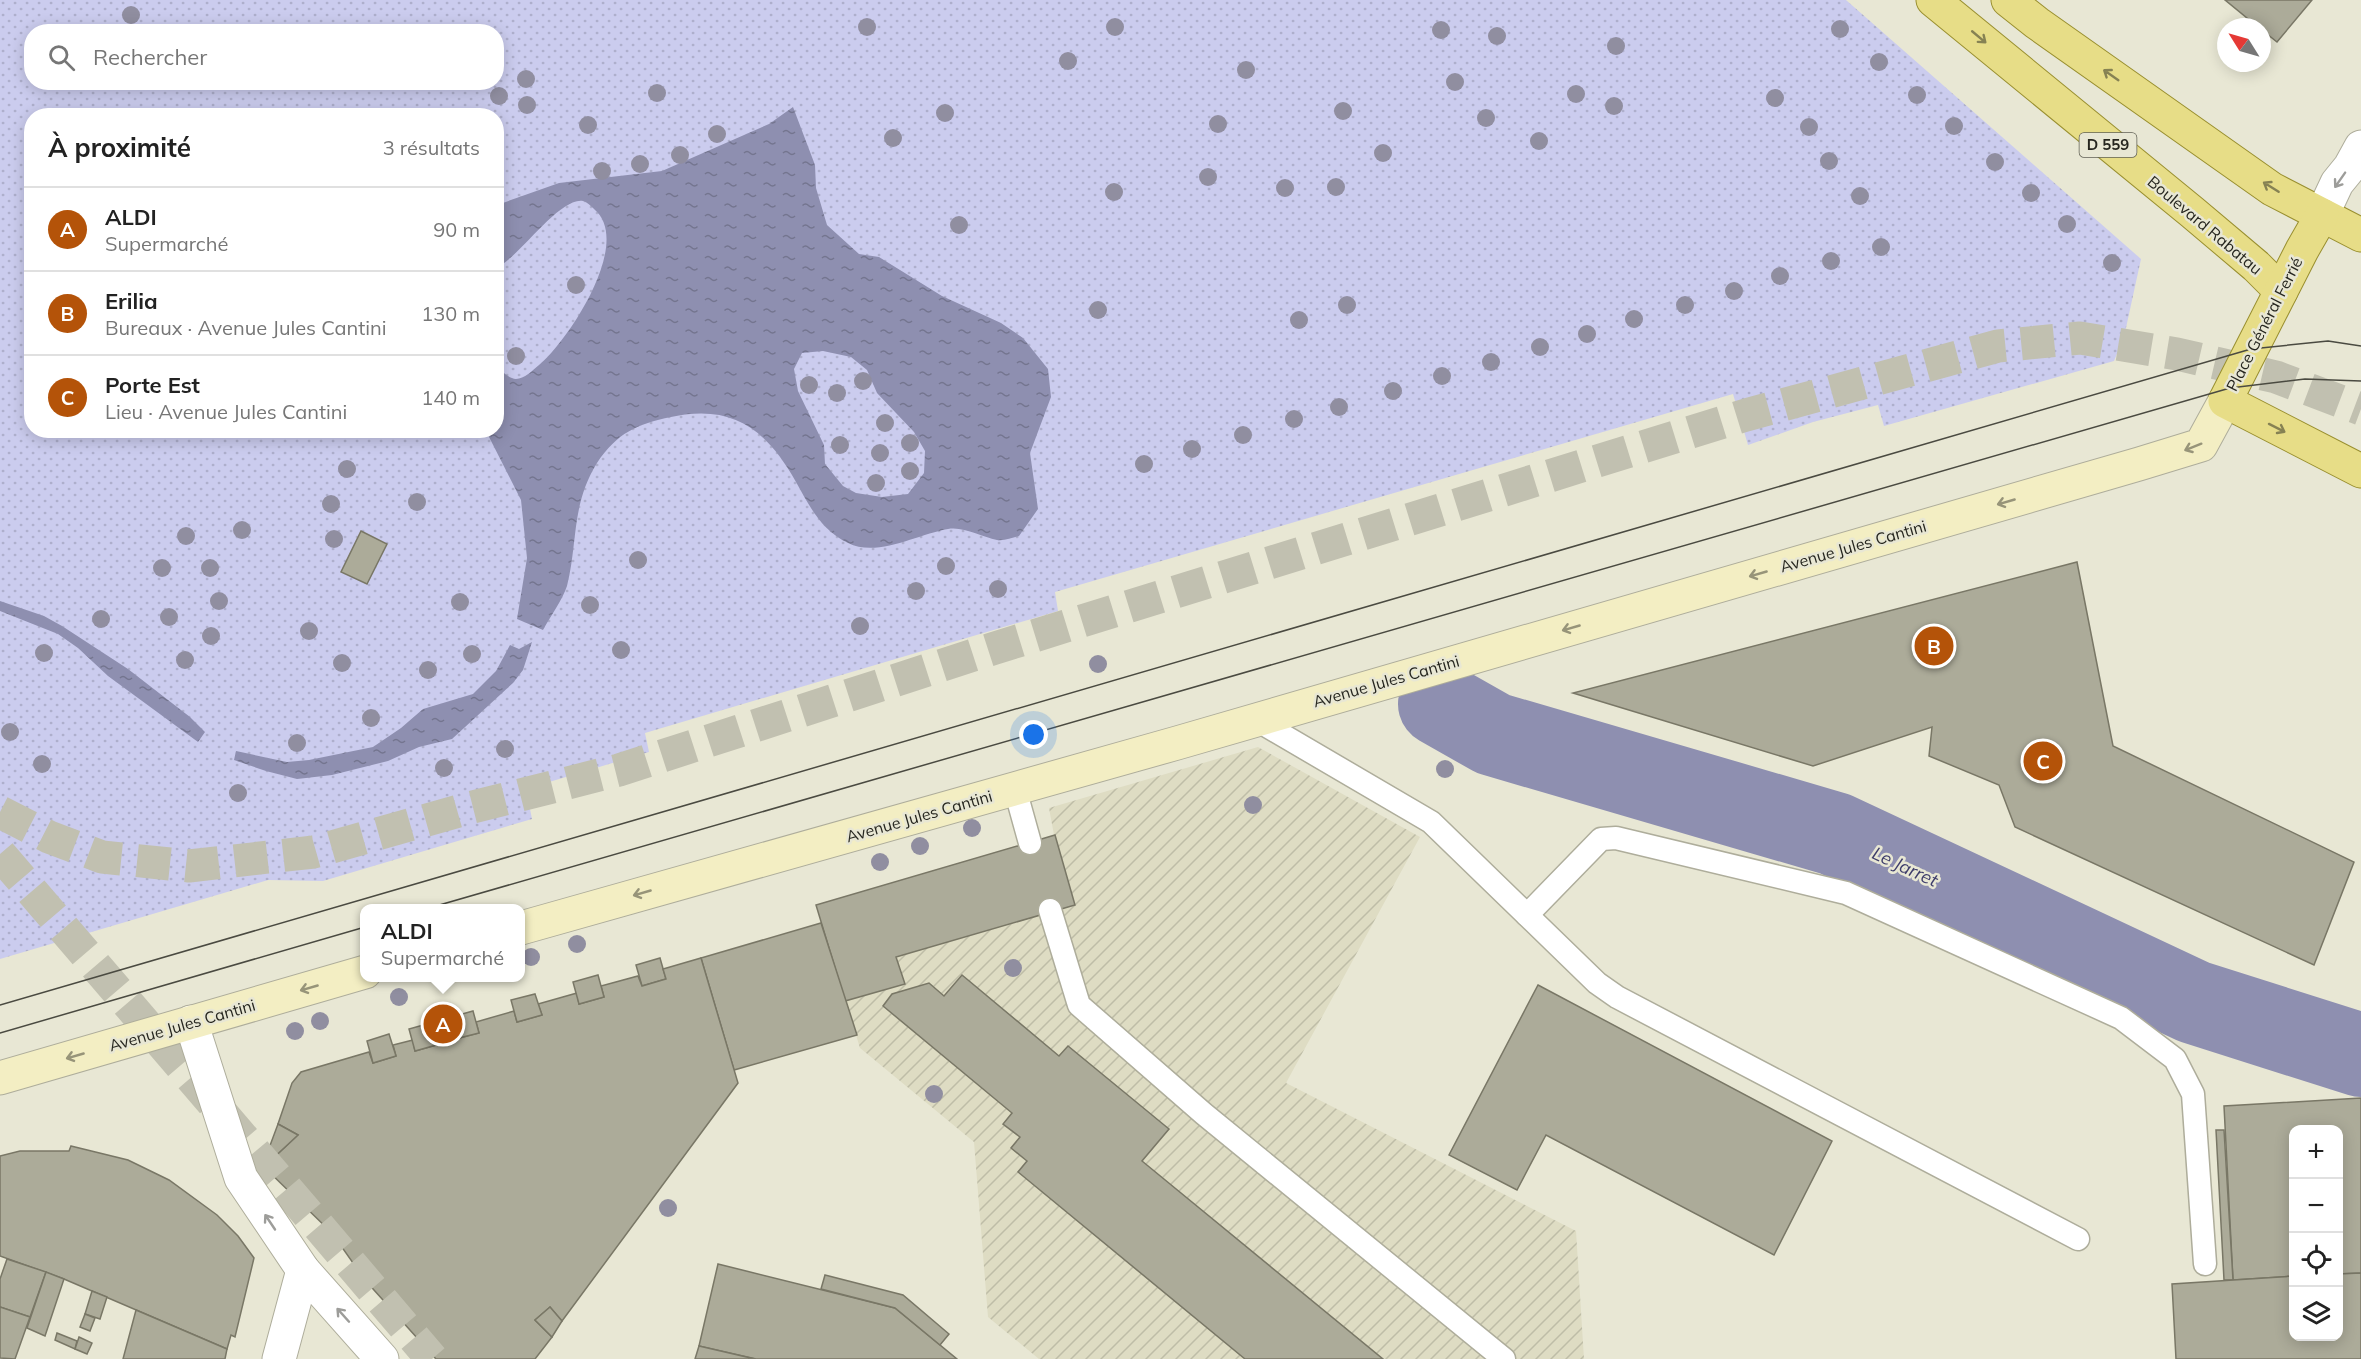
<!DOCTYPE html>
<html lang="fr">
<head>
<meta charset="utf-8">
<style>
  body { margin:0; font-family:Mulish,sans-serif; background:#f2f2f2; color:#222 }
  .controls { position:absolute; right:18px; bottom:18px; display:grid; overflow:hidden; border-radius:12px; box-shadow:0 3px 15px #0003 }
  .controls button { width:54px; height:54px; display:grid; place-items:center; padding:0; border:0; border-bottom:2px solid #e0e0e0; background:#fff; color:#222; font:30px sans-serif }
  .compass { position:absolute; left:2217px; top:18px; width:54px; height:54px; border-radius:50%; background:#fff; box-shadow:0 3px 15px #0003; rotate:307deg }
  .you { position:absolute; left:1034px; top:735px; width:21px; height:21px; margin:-15px; border:4px solid #fff; border-radius:50%; background:#1a73e8; box-shadow:0 0 0 9px #1a73e833 }
  .badge { display:grid; place-items:center; width:39px; height:39px; border-radius:50%; background:#b45309; color:#fff; font-size:20px; font-weight:700 }
  .pin { position:absolute; translate:-50% -50%; border:3px solid #fff; box-shadow:0 2px 6px #0006 }
  .popup { position:absolute; left:360px; top:904px; width:165px; height:78px; box-sizing:border-box; display:grid; place-content:center; border-radius:12px; background:#fff; filter:drop-shadow(0 2px 4px #0005); font-size:20px; white-space:nowrap; color:#767676 }
  .popup b { font-size:22px; color:#222 }
  .popup::after { content:''; position:absolute; left:50%; top:100%; margin-left:-12px; border:12px solid transparent; border-top-color:#fff }
  .list { margin:0; padding:0; list-style:none }
  h2 { display:flex; justify-content:space-between; align-items:center; height:78px; margin:0; padding:0 24px; font-size:26px }
  h2 small { font-size:20px; font-weight:400; color:#767676 }
  .list li { display:grid; grid-template-columns:39px 1fr auto; gap:18px; align-items:center; box-sizing:border-box; height:84px; padding:0 24px; border-top:2px solid #e0e0e0 }
  .list b { display:block; font-size:22px; white-space:nowrap }
  .list p { margin:0; font-size:20px; white-space:nowrap; color:#767676 }
  .list em { font-size:20px; font-style:normal; color:#767676 }
  .icon { flex:none; width:33px; height:33px; fill:none; stroke:currentColor; stroke-width:2; stroke-linecap:round; stroke-linejoin:round }
  .map { position:relative; flex:none; width:2361px; height:1359px; overflow:hidden }
  .search { position:absolute; background:#fff; box-shadow:0 3px 15px #0003; left:24px; top:24px; width:480px; height:66px; display:flex; align-items:center; gap:15px; box-sizing:border-box; padding:0 21px; border-radius:24px; color:#767676; font-size:22px }
  .panel { position:absolute; background:#fff; box-shadow:0 3px 15px #0003; left:24px; top:108px; width:480px; height:330px; border-radius:24px }
  .map>svg:first-child { display:block }
  .industrial { fill:url(#industrial-furrows) }
  .park { fill:url(#park-dots); fill-rule:evenodd }
  .water { fill:url(#water-ripples); fill-rule:evenodd }
  .lines { fill:none; stroke-linecap:round; stroke-linejoin:round }
  .river { stroke:#8e8fb0; stroke-width:84 }
  .building { fill:#acab99; stroke:#797766; stroke-width:1.5 }
  .trunk-tunnel { stroke:#c1c0b0; stroke-width:33; stroke-dasharray:33 16; stroke-linecap:butt }
  .service-casing { stroke:#aead9b; stroke-width:25 }
  .minor-casing { stroke:#aead9b; stroke-width:35 }
  .secondary-casing { stroke:#aead9b; stroke-width:35 }
  .primary-casing { stroke:#998f2f; stroke-width:35 }
  .service { stroke:#fff; stroke-width:22 }
  .minor { stroke:#fff; stroke-width:33 }
  .secondary { stroke:#f3eec3; stroke-width:33 }
  .primary { stroke:#e7dd87; stroke-width:33 }
  .tram { stroke:#4a4a41; stroke-width:1.5 }
  .tree { fill:#908ea0 }
  .oneway { stroke:#868253 }
  .oneway2 { stroke:#9d9d9a }
  .oneway3 { stroke:#979479 }
  .labels { text-anchor:middle; stroke-width:5; stroke-linejoin:round; paint-order:stroke }
  .shield { fill:#e8e7d4; stroke:#606055; stroke-width:1.5 }
  .shield-label { font-size:15px; font-weight:bold; fill:#26261f }
  .street-label { font-size:16px; fill:#26261f; stroke:#e8e7d4 }
  .water-label { font-size:18px; font-style:italic; fill:#3e3d6b; stroke:#e8e7d4 }
</style>
</head>
<body>
<div class="map">
<svg width="2361" height="1359" viewBox="0 0 2361 1359">
  <defs>
    <pattern id="industrial-furrows" width="10" height="10" patternUnits="userSpaceOnUse" patternTransform="scale(1.5)"><rect width="10" height="10" fill="#dedcc3"/><path d="M-1 1l2-2M0 10L10 0M9 11l2-2" fill="none" stroke="#bebda7"/></pattern>
    <pattern id="park-dots" width="8" height="8" patternUnits="userSpaceOnUse" patternTransform="scale(1.5)"><rect width="8" height="8" fill="#cbccee"/><path d="M2 2h.1M6 6h.1" fill="none" stroke="#aeafcc" stroke-width="1.8" stroke-linecap="round"/></pattern>
    <pattern id="water-ripples" width="26" height="14" patternUnits="userSpaceOnUse" patternTransform="scale(1.5)"><rect width="26" height="14" fill="#8e8fb0"/><path d="M2 4q2-2 4 0t4 0M15 11q2-2 4 0t4 0" fill="none" stroke="#74758f"/></pattern>
  </defs>
  <rect width="100%" height="100%" fill="#e8e7d4"/>
  <polygon class="industrial" points="1258,747 1420,837 1286,1083 1576,1231 1584,1359 1039,1359 988,1317 974,1142 860,1048 816,905 1054,835 1049,808"/>
  <path class="park" d="M0 0H1846L2141 259 2124 337 2114 361 1884 426 1878 405 1813 422 1748 445 1733 394 1055 592 1058 611 645 733 649 752 526 789 532 819 323 881 268 880 0 959ZM32 32H496V82H32ZM32 116H496V430H32Z"/>
  <g class="water">
    <path d="M793 107 815 165 816 188 827 225 859 254 879 257 942 296 1001 323 1023 338 1048 369 1051 397 1030 453 1038 509 1019 536C1012 538 1004 541 997 540 982 537 963 526 948 529 918 534 877 558 848 543 821 530 810 507 796 482 766 429 733 404 671 417 637 424 617 433 597 463 571 505 578 542 567 586 562 601 551 615 543 630L517 619 527 558 521 500 486 431 496 430 497 367C502 371 509 379 516 379 524 379 533 370 539 365 568 341 634 242 594 209 591 206 587 202 583 201 559 197 519 258 497 267V205L559 183 662 171 769 124ZM823 351 851 357 867 370 877 393 914 432 925 451 924 473 908 494 882 497 856 493 843 486 825 464 824 445 798 391 794 369 802 353Z"/>
    <polygon points="0,601 44,616 62,626 128,669 190,717 205,732 198,742 108,676 78,648 58,634 0,611"/>
    <polygon points="532,642 523,670 513,683 452,739 419,747 388,761 332,775 306,778 297,779 266,771 234,760 236,751 287,762 309,760 373,747 401,728 423,709 473,694 496,671 510,645 519,649"/>
  </g>
  <g class="lines">
    <polyline class="river" points="1440,704 1493,734 1835,834 2194,1002 2361,1055"/>
  </g>
  <g class="building">
    <polygon points="2225,0 2312,0 2277,42 2262,30 2262,27 2258,27"/>
    <polygon points="361,531 387,544 367,584 341,572"/>
    <polygon points="2077,562 2113,746 2354,862 2314,965 2015,827 1999,785 1929,756 1932,727 1813,766 1573,693"/>
    <polygon points="1055,835 1075,905 896,957 905,984 845,1001 816,905"/>
    <polygon points="821,923 857,1035 734,1070 701,958"/>
    <polygon points="660,958 666,979 642,986 636,965"/>
    <polygon points="701,958 738,1083 562,1321 550,1307 535,1320 552,1337 535,1359 436,1359 365,1280 332,1233 264,1167 265,1159 269,1162 298,1135 278,1124 292,1083 301,1072 369,1052 373,1063 396,1056 393,1045 413,1040 415,1051 440,1044 436,1033 452,1029 455,1039 479,1033 476,1022 514,1011 517,1022 542,1015 538,1004 577,993 579,1004 604,997 601,986 638,976 642,986 666,979 663,969"/>
    <polygon points="598,975 604,997 579,1004 573,982"/>
    <polygon points="962,975 1059,1056 1068,1046 1169,1129 1142,1161 1383,1359 1245,1359 1018,1172 1027,1161 1011,1148 1020,1137 1003,1124 1012,1113 883,1006 892,994 929,983 944,996"/>
    <polygon points="1538,985 1832,1141 1774,1255 1546,1135 1517,1190 1449,1155"/>
    <polygon points="535,994 542,1015 517,1022 511,1000"/>
    <polygon points="473,1011 479,1033 455,1039 452,1029 436,1033 440,1044 415,1051 409,1029"/>
    <polygon points="389,1034 396,1056 373,1063 367,1041"/>
    <polygon points="2361,1098 2361,1273 2338,1274 2338,1130 2294,1130 2294,1276 2233,1280 2224,1106"/>
    <polygon points="278,1124 298,1135 269,1162 265,1159"/>
    <polygon points="2216,1130 2224,1130 2233,1280 2224,1280"/>
    <polygon points="71,1146 128,1160 169,1180 217,1215 238,1236 254,1258 235,1337 231,1335 227,1349 64,1279 0,1256 0,1156 20,1151 69,1151"/>
    <polygon points="7,1259 46,1272 30,1317 0,1307 0,1279"/>
    <polygon points="718,1264 895,1308 957,1359 756,1359 699,1346"/>
    <polygon points="46,1272 64,1279 45,1336 27,1328"/>
    <polygon points="2361,1273 2361,1359 2176,1359 2172,1284 2294,1276 2294,1336 2338,1336 2338,1274"/>
    <polygon points="825,1275 903,1295 949,1334 940,1345 895,1308 821,1289"/>
    <polygon points="92,1291 107,1297 100,1319 85,1314"/>
    <polygon points="0,1307 30,1317 15,1359 0,1358"/>
    <polygon points="550,1307 562,1321 552,1337 535,1320"/>
    <polygon points="136,1310 227,1349 225,1359 123,1359"/>
    <polygon points="85,1314 95,1318 90,1331 80,1327"/>
    <polygon points="57,1333 77,1341 75,1349 55,1340"/>
    <polygon points="79,1337 92,1343 87,1354 75,1349"/>
    <polygon points="699,1346 755,1359 695,1359"/>
  </g>
  <g class="lines">
    <g class="trunk-tunnel">
      <polyline points="0,812 49,837 102,857 189,866 314,852 469,808 619,770 992,649 1746,415 1998,346 2080,338 2177,354 2276,377 2361,409"/>
      <polyline points="0,854 432,1359"/>
    </g>
    <defs>
      <g id="service">
        <polyline points="1255,719 1431,822 1597,983 1617,997 2078,1239"/>
        <polyline points="1015,789 1030,843"/>
        <polyline points="1050,910 1079,1005 1204,1114 1504,1359"/>
        <polyline points="1527,915 1601,839 1616,838 1846,893 2121,1018 2175,1059 2193,1094 2205,1264"/>
      </g>
      <g id="minor">
        <polyline points="2322,215 2337,183 2350,167 2361,147"/>
        <polyline points="191,1022 241,1178 303,1270 382,1359"/>
        <polyline points="279,1359 303,1270"/>
      </g>
      <g id="secondary">
        <polyline points="521,928 1177,743 2139,464 2201,445 2225,401"/>
        <polyline points="0,1078 365,972"/>
      </g>
      <g id="primary">
        <polyline points="1933,0 2192,212 2256,266 2281,291"/>
        <polyline points="2008,0 2037,23 2272,189 2361,235"/>
        <polyline points="2322,215 2302,250 2225,401 2361,471"/>
      </g>
    </defs>
    <use href="#service" class="service-casing"/>
    <use href="#minor" class="minor-casing"/>
    <use href="#secondary" class="secondary-casing"/>
    <use href="#primary" class="primary-casing"/>
    <use href="#service" class="service"/>
    <use href="#minor" class="minor"/>
    <use href="#secondary" class="secondary"/>
    <use href="#primary" class="primary"/>
    <g class="tram">
      <polyline points="429,908 2230,388 2305,379 2361,381"/>
      <polyline points="0,1005 2251,349 2328,341 2361,346"/>
      <polyline points="0,1033 365,927"/>
    </g>
  </g>
  <g class="tree">
    <circle cx="131" cy="15" r="9"/>
    <circle cx="867" cy="27" r="9"/>
    <circle cx="1115" cy="27" r="9"/>
    <circle cx="1840" cy="29" r="9"/>
    <circle cx="1441" cy="30" r="9"/>
    <circle cx="1497" cy="36" r="9"/>
    <circle cx="1616" cy="46" r="9"/>
    <circle cx="1068" cy="61" r="9"/>
    <circle cx="1879" cy="62" r="9"/>
    <circle cx="1246" cy="70" r="9"/>
    <circle cx="526" cy="79" r="9"/>
    <circle cx="1455" cy="82" r="9"/>
    <circle cx="657" cy="93" r="9"/>
    <circle cx="1576" cy="94" r="9"/>
    <circle cx="1917" cy="95" r="9"/>
    <circle cx="499" cy="96" r="9"/>
    <circle cx="1775" cy="98" r="9"/>
    <circle cx="527" cy="105" r="9"/>
    <circle cx="1614" cy="106" r="9"/>
    <circle cx="1343" cy="111" r="9"/>
    <circle cx="945" cy="113" r="9"/>
    <circle cx="1486" cy="118" r="9"/>
    <circle cx="1218" cy="124" r="9"/>
    <circle cx="588" cy="125" r="9"/>
    <circle cx="1954" cy="126" r="9"/>
    <circle cx="1809" cy="127" r="9"/>
    <circle cx="717" cy="134" r="9"/>
    <circle cx="893" cy="138" r="9"/>
    <circle cx="1539" cy="141" r="9"/>
    <circle cx="1383" cy="153" r="9"/>
    <circle cx="680" cy="155" r="9"/>
    <circle cx="1829" cy="161" r="9"/>
    <circle cx="1995" cy="162" r="9"/>
    <circle cx="640" cy="164" r="9"/>
    <circle cx="602" cy="171" r="9"/>
    <circle cx="1208" cy="177" r="9"/>
    <circle cx="1336" cy="187" r="9"/>
    <circle cx="1285" cy="188" r="9"/>
    <circle cx="1114" cy="192" r="9"/>
    <circle cx="2031" cy="193" r="9"/>
    <circle cx="1860" cy="196" r="9"/>
    <circle cx="2067" cy="224" r="9"/>
    <circle cx="959" cy="225" r="9"/>
    <circle cx="1881" cy="247" r="9"/>
    <circle cx="1831" cy="261" r="9"/>
    <circle cx="2112" cy="263" r="9"/>
    <circle cx="1780" cy="276" r="9"/>
    <circle cx="576" cy="285" r="9"/>
    <circle cx="1734" cy="291" r="9"/>
    <circle cx="1347" cy="305" r="9"/>
    <circle cx="1685" cy="305" r="9"/>
    <circle cx="1098" cy="310" r="9"/>
    <circle cx="1634" cy="319" r="9"/>
    <circle cx="1299" cy="320" r="9"/>
    <circle cx="1587" cy="334" r="9"/>
    <circle cx="1540" cy="347" r="9"/>
    <circle cx="516" cy="356" r="9"/>
    <circle cx="1491" cy="362" r="9"/>
    <circle cx="1442" cy="376" r="9"/>
    <circle cx="863" cy="381" r="9"/>
    <circle cx="809" cy="385" r="9"/>
    <circle cx="1393" cy="391" r="9"/>
    <circle cx="837" cy="393" r="9"/>
    <circle cx="1339" cy="407" r="9"/>
    <circle cx="1294" cy="419" r="9"/>
    <circle cx="885" cy="423" r="9"/>
    <circle cx="1243" cy="435" r="9"/>
    <circle cx="910" cy="443" r="9"/>
    <circle cx="840" cy="445" r="9"/>
    <circle cx="1192" cy="449" r="9"/>
    <circle cx="880" cy="453" r="9"/>
    <circle cx="1144" cy="464" r="9"/>
    <circle cx="347" cy="469" r="9"/>
    <circle cx="910" cy="471" r="9"/>
    <circle cx="876" cy="483" r="9"/>
    <circle cx="417" cy="502" r="9"/>
    <circle cx="331" cy="504" r="9"/>
    <circle cx="242" cy="530" r="9"/>
    <circle cx="186" cy="536" r="9"/>
    <circle cx="334" cy="539" r="9"/>
    <circle cx="638" cy="560" r="9"/>
    <circle cx="946" cy="566" r="9"/>
    <circle cx="162" cy="568" r="9"/>
    <circle cx="210" cy="568" r="9"/>
    <circle cx="998" cy="589" r="9"/>
    <circle cx="916" cy="591" r="9"/>
    <circle cx="219" cy="601" r="9"/>
    <circle cx="460" cy="602" r="9"/>
    <circle cx="590" cy="605" r="9"/>
    <circle cx="169" cy="617" r="9"/>
    <circle cx="101" cy="619" r="9"/>
    <circle cx="860" cy="626" r="9"/>
    <circle cx="309" cy="631" r="9"/>
    <circle cx="211" cy="636" r="9"/>
    <circle cx="621" cy="650" r="9"/>
    <circle cx="44" cy="653" r="9"/>
    <circle cx="472" cy="654" r="9"/>
    <circle cx="185" cy="660" r="9"/>
    <circle cx="342" cy="663" r="9"/>
    <circle cx="1098" cy="664" r="9"/>
    <circle cx="428" cy="670" r="9"/>
    <circle cx="371" cy="718" r="9"/>
    <circle cx="10" cy="732" r="9"/>
    <circle cx="297" cy="743" r="9"/>
    <circle cx="505" cy="749" r="9"/>
    <circle cx="42" cy="764" r="9"/>
    <circle cx="444" cy="768" r="9"/>
    <circle cx="1445" cy="769" r="9"/>
    <circle cx="238" cy="793" r="9"/>
    <circle cx="1253" cy="805" r="9"/>
    <circle cx="972" cy="828" r="9"/>
    <circle cx="920" cy="846" r="9"/>
    <circle cx="880" cy="862" r="9"/>
    <circle cx="577" cy="944" r="9"/>
    <circle cx="531" cy="957" r="9"/>
    <circle cx="1013" cy="968" r="9"/>
    <circle cx="399" cy="997" r="9"/>
    <circle cx="320" cy="1021" r="9"/>
    <circle cx="295" cy="1031" r="9"/>
    <circle cx="934" cy="1094" r="9"/>
    <circle cx="668" cy="1208" r="9"/>
  </g>
  <defs><path id="oneway-shaft" d="M-6 0H5M1.5-3L5.5 0L1.5 3" fill="none" stroke-width="1.6" stroke-linecap="round" stroke-linejoin="round" transform="scale(1.5)"/></defs>
  <g class="oneway">
    <use href="#oneway-shaft" transform="translate(1979 37) rotate(40)"/>
    <use href="#oneway-shaft" transform="translate(2111 75) rotate(-145)"/>
    <use href="#oneway-shaft" transform="translate(2271 187) rotate(-148)"/>
    <use href="#oneway-shaft" transform="translate(2277 428) rotate(27)"/>
  </g>
  <g class="oneway2">
    <use href="#oneway-shaft" transform="translate(2340 180) rotate(125)"/>
    <use href="#oneway-shaft" transform="translate(270 1222) rotate(-124)"/>
    <use href="#oneway-shaft" transform="translate(343 1315) rotate(-132)"/>
  </g>
  <g class="oneway3">
    <use href="#oneway-shaft" transform="translate(2193 447) rotate(158)"/>
    <use href="#oneway-shaft" transform="translate(2006 502) rotate(164)"/>
    <use href="#oneway-shaft" transform="translate(1758 574) rotate(164)"/>
    <use href="#oneway-shaft" transform="translate(1571 628) rotate(164)"/>
    <use href="#oneway-shaft" transform="translate(642 893) rotate(164)"/>
    <use href="#oneway-shaft" transform="translate(309 988) rotate(164)"/>
    <use href="#oneway-shaft" transform="translate(75 1056) rotate(164)"/>
  </g>
  <g class="labels">
    <rect class="shield" x="2079.5" y="133" width="57" height="24" rx="4.5"/>
    <g class="shield-label">
      <text x="2108" y="150">D 559</text>
    </g>
    <g class="street-label">
      <text transform="translate(2205 225) rotate(40)" y="6">Boulevard Rabatau</text>
      <text transform="translate(2264 324) rotate(-63)" y="6">Place Général Ferrié</text>
      <text transform="translate(1853 546) rotate(-16)" y="6">Avenue Jules Cantini</text>
      <text transform="translate(1386 681) rotate(-16)" y="6">Avenue Jules Cantini</text>
      <text transform="translate(919 816) rotate(-16)" y="6">Avenue Jules Cantini</text>
      <text transform="translate(182 1025) rotate(-16)" y="6">Avenue Jules Cantini</text>
    </g>
    <g class="water-label">
      <text transform="translate(1905 867) rotate(25)" y="6">Le Jarret</text>
    </g>
  </g>
</svg>
<div class="controls">
<button>+</button>
<button>−</button>
<button><svg class="icon" aria-label="locate" viewBox="0 0 24 24"><circle cx="12" cy="12" r="6"/><path d="M12 2v4M12 18v4M2 12h4M18 12h4"/></svg></button>
<button><svg class="icon" aria-label="layers" viewBox="0 0 24 24"><path d="M12 4l9 5-9 5-9-5zM3 14l9 5 9-5"/></svg></button>
</div>
<svg class="compass" viewBox="-18 -18 36 36"><path d="M0-13l5 13h-10z" fill="#e53935"/><path d="M0 13l5-13h-10z" fill="#767676"/></svg>
<div class="you"></div>
<div class="pin badge" style="left:443px;top:1024px">A</div>
<div class="popup"><b>ALDI</b>Supermarché</div>
<div class="pin badge" style="left:1934px;top:646px">B</div>
<div class="pin badge" style="left:2043px;top:761px">C</div>
<div class="search"><svg class="icon" aria-label="search" viewBox="0 0 24 24"><circle cx="10" cy="10" r="6"/><path d="M15 15l6 6"/></svg>Rechercher</div>
<section class="panel">
<h2>À proximité<small>3 résultats</small></h2>
<ul class="list">
<li><span class="badge">A</span><div><b>ALDI</b><p>Supermarché</p></div><em>90 m</em></li>
<li><span class="badge">B</span><div><b>Erilia</b><p>Bureaux · Avenue Jules Cantini</p></div><em>130 m</em></li>
<li><span class="badge">C</span><div><b>Porte Est</b><p>Lieu · Avenue Jules Cantini</p></div><em>140 m</em></li>
</ul>
</section>
</div>
</body>
</html>
